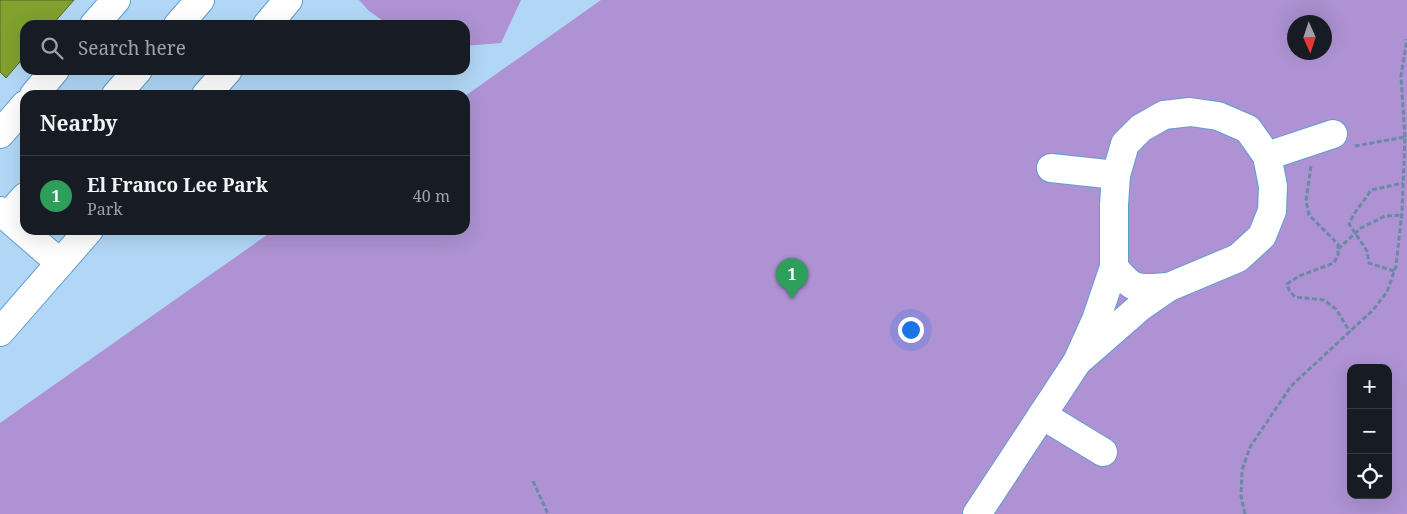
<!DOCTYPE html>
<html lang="en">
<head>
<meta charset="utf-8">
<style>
  body { margin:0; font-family:"Noto Serif",serif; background:#242831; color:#f1f3f6 }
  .controls { position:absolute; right:15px; bottom:15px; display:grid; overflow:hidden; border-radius:10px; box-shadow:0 5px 20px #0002 }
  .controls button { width:45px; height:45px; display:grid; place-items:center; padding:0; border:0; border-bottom:1px solid #363941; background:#171b24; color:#f1f3f6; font:25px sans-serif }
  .compass { position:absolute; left:1287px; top:15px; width:45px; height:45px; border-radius:50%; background:#171b24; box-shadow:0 5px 20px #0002; rotate:177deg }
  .you { position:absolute; left:910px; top:329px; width:18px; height:18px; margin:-12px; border:4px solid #fff; border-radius:50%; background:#1a73e8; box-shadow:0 0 0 8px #1a73e833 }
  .badge { display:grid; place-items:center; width:32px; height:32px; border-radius:50%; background:#b45309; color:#fff; font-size:16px; font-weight:700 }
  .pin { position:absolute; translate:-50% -41px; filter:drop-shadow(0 1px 2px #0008) }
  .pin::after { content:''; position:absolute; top:26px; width:18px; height:15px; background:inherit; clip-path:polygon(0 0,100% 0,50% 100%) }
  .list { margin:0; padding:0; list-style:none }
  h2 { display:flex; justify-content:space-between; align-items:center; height:65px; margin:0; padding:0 20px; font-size:21px }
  h2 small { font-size:16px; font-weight:400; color:#9ea1a6 }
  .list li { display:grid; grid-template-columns:32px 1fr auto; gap:15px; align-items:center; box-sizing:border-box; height:80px; padding:0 20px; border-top:1px solid #363941 }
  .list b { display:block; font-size:19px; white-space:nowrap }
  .list p { margin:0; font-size:16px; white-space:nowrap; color:#9ea1a6 }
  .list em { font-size:16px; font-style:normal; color:#9ea1a6 }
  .icon { flex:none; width:28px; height:28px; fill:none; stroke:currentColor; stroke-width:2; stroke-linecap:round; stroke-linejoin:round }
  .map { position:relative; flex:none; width:1407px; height:514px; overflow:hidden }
  .search { position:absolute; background:#171b24; box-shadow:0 5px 20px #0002; left:20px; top:20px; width:450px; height:55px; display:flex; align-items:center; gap:12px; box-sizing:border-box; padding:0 18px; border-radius:15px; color:#9ea1a6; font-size:19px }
  .panel { position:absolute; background:#171b24; box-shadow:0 5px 20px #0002; left:20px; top:90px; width:450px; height:145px; border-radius:15px }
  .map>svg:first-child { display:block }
  .green { fill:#ae92d3; fill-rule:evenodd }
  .building { fill:#81a12e; stroke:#526621 }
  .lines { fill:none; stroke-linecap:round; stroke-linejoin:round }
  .minor-casing { stroke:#5f9dce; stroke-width:30 }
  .path { stroke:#6a8aa4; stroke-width:3; stroke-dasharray:5 2.5; stroke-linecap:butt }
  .minor { stroke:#fff; stroke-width:28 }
</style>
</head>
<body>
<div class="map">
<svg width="1407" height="514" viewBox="0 0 1407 514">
  <rect width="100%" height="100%" fill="#b2d7f6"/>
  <g class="green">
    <polygon points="359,0 521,0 501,43 465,46 465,25 389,25 369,11"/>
    <path d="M601 0H1407V514H0V423L274 230H465V96ZM1294 22H1324V52H1294ZM1351 368H1388V495H1351Z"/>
  </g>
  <polygon class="building" points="0,0 74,0 52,25 25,25 25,56 6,78 0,72"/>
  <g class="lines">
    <defs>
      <g id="minor">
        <polyline points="94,25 116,0"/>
        <polyline points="178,25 200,0"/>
        <polyline points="267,25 288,0"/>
        <polyline points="34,95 55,70"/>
        <polyline points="116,95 138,70"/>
        <polyline points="206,95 228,70"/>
        <polygon points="1190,112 1218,116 1248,129 1267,156 1273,186 1272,211 1262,236 1238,258 1169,287 1140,307 1077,362 1096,320 1114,267 1114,205 1116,175 1125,144 1141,128 1164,115"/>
        <polyline points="0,134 25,105"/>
        <polyline points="1267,156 1333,134"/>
        <polyline points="1051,168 1116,175"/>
        <polyline points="0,211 60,263"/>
        <polyline points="7,217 25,197"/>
        <path d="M1114 267C1135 293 1138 288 1169 287"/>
        <polyline points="0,332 89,230"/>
        <polyline points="1042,415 1103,452"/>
        <polyline points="977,514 1077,362"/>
      </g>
    </defs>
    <use href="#minor" class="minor-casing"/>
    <g class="path">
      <polyline points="1405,137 1401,76 1407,39"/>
      <polyline points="1311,166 1306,201 1309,215 1338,244 1338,255 1334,263 1299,276 1287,284 1289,290 1295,297 1324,300 1336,309 1350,332"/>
      <polyline points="1338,249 1361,228 1385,216 1402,215"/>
      <path d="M1394 271 1369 263 1367 251 1349 224C1355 210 1363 203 1371 190L1403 183"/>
      <polyline points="533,481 548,514"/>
      <polyline points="1245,514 1241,496 1242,470 1250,447 1291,386 1373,310 1387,292 1396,266 1402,212 1405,137 1355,146"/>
    </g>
    <use href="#minor" class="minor"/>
  </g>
</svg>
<div class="controls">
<button>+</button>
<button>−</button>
<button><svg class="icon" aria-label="locate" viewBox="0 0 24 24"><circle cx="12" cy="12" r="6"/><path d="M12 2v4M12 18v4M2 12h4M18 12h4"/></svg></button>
</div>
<svg class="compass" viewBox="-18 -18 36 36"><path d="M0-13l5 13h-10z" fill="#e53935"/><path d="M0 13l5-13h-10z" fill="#9ea1a6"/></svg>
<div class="you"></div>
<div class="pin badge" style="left:792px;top:299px;background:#2e9e5b">1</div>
<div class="search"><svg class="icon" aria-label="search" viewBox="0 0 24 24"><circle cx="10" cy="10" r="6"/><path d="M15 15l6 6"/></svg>Search here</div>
<section class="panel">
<h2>Nearby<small></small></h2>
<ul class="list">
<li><span class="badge" style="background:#2e9e5b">1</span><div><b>El Franco Lee Park</b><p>Park</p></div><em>40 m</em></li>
</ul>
</section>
</div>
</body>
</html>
